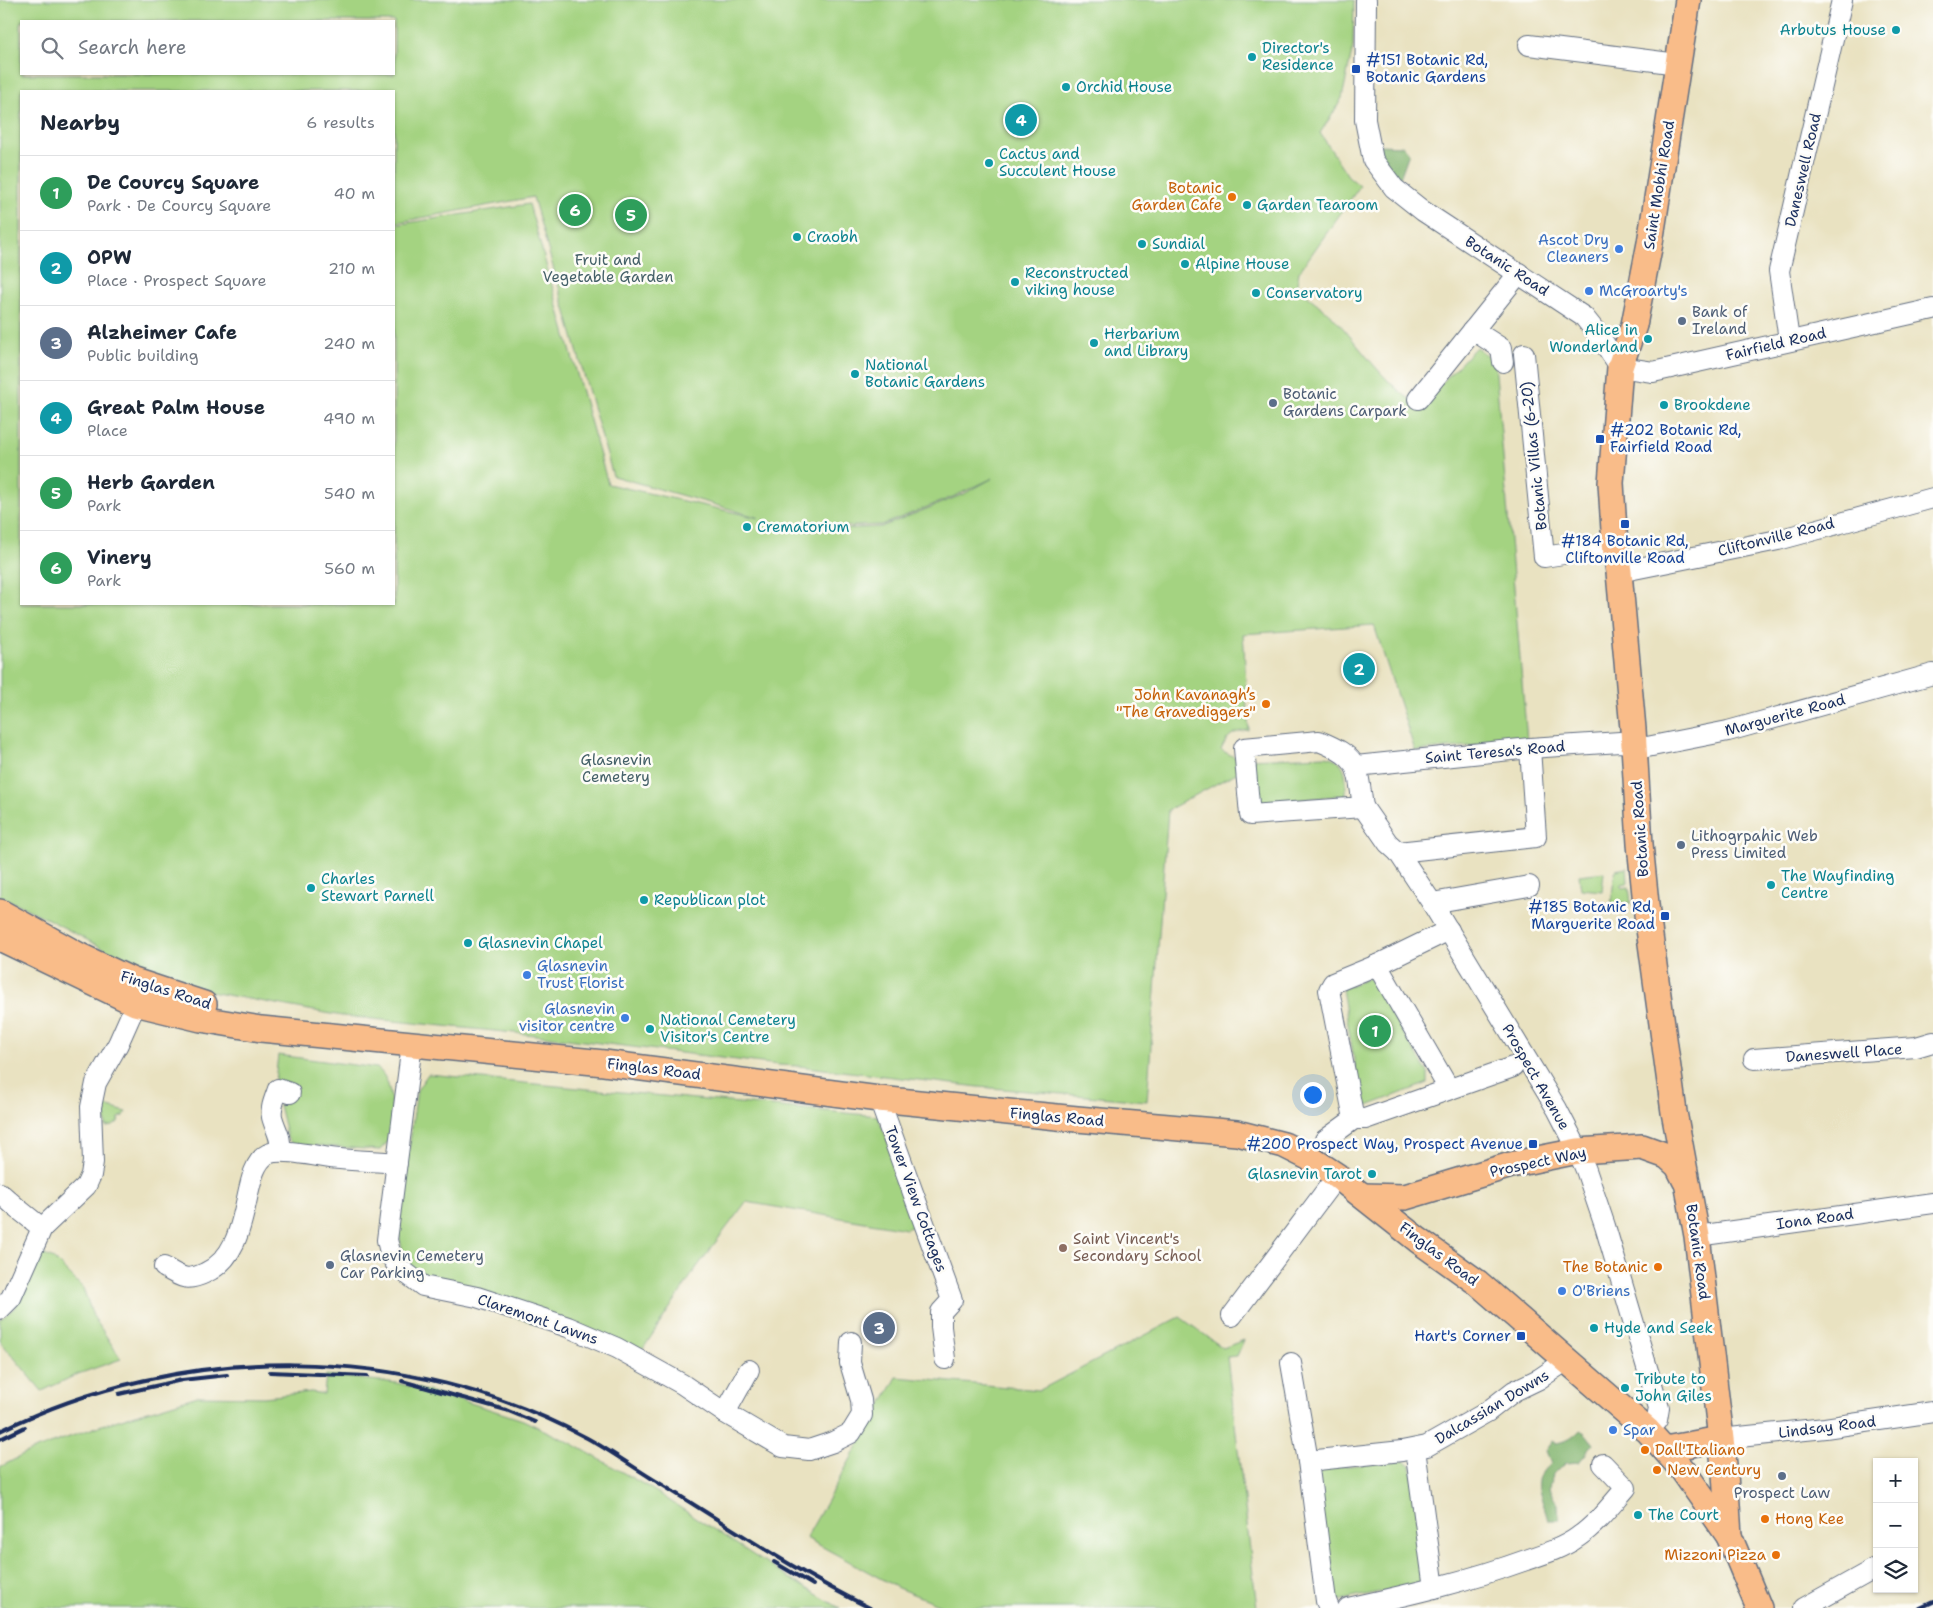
<!DOCTYPE html>
<html lang="en">
<head>
<meta charset="utf-8">
<style>
  body { margin:0; font-family:"Shantell Sans",sans-serif; background:#f6f6f7; color:#1f2937 }
  .controls { position:absolute; right:15px; bottom:15px; display:grid; overflow:hidden; border-radius:0px; box-shadow:0 1px 4px #0004 }
  .controls button { width:45px; height:45px; display:grid; place-items:center; padding:0; border:0; border-bottom:1px solid #e0e1e3; background:#fff; color:#1f2937; font:25px sans-serif }
  .you { position:absolute; left:1312px; top:1094px; width:18px; height:18px; margin:-12px; border:4px solid #fff; border-radius:50%; background:#1a73e8; box-shadow:0 0 0 8px #1a73e833 }
  .badge { display:grid; place-items:center; width:32px; height:32px; border-radius:50%; background:#2563eb; color:#fff; font-size:16px; font-weight:700 }
  .pin { position:absolute; translate:-50% -50%; border:2px solid #fff; box-shadow:0 1px 5px #0006 }
  .list { margin:0; padding:0; list-style:none }
  h2 { display:flex; justify-content:space-between; align-items:center; height:65px; margin:0; padding:0 20px; font-size:21px }
  h2 small { font-size:16px; font-weight:400; color:#747a83 }
  .list li { display:grid; grid-template-columns:32px 1fr auto; gap:15px; align-items:center; box-sizing:border-box; height:75px; padding:0 20px; border-top:1px solid #e0e1e3 }
  .list b { display:block; font-size:19px; white-space:nowrap }
  .list p { margin:0; font-size:16px; white-space:nowrap; color:#747a83 }
  .list em { font-size:16px; font-style:normal; color:#747a83 }
  .icon { flex:none; width:28px; height:28px; fill:none; stroke:currentColor; stroke-width:2; stroke-linecap:round; stroke-linejoin:round }
  .map { position:relative; flex:none; width:1933px; height:1608px; overflow:hidden }
  .search { position:absolute; background:#fff; box-shadow:0 1px 4px #0004; left:20px; top:20px; width:375px; height:55px; display:flex; align-items:center; gap:12px; box-sizing:border-box; padding:0 18px; border-radius:0px; color:#747a83; font-size:19px }
  .panel { position:absolute; background:#fff; box-shadow:0 1px 4px #0004; left:20px; top:90px; width:375px; height:515px; border-radius:0px }
  .map>svg:first-child { display:block }
  .green { fill:#a4d381; stroke:#608170; fill-rule:evenodd }
  .forest { fill:#83b56f; stroke:#4f7266 }
  .lines { fill:none; stroke-linecap:round; stroke-linejoin:round }
  .minor-casing { stroke:#636e81; stroke-width:22 }
  .major-casing { stroke:#636e81; stroke-width:28 }
  .minor { stroke:#fff; stroke-width:20 }
  .major { stroke:#f9bc89; stroke-width:25 }
  .rail { stroke:#1b2f5e; stroke-width:4 }
  .culture-dot { fill:#0f9aa8; stroke:#fdfcf7; stroke-width:2 }
  .transit-dot { fill:#1a4fb4; stroke:#fdfcf7; stroke-width:2 }
  .food-dot { fill:#e8710a; stroke:#fdfcf7; stroke-width:2 }
  .shop-dot { fill:#3f7fe0; stroke:#fdfcf7; stroke-width:2 }
  .service-dot { fill:#5c6f8a; stroke:#fdfcf7; stroke-width:2 }
  .education-dot { fill:#8d6e63; stroke:#fdfcf7; stroke-width:2 }
  .labels { text-anchor:middle; stroke-width:5; stroke-linejoin:round; paint-order:stroke }
  .culture-label { font-size:15px; fill:#0d838f; stroke:#fdfcf7; text-anchor:start }
  .transit-label { font-size:15px; fill:#164399; stroke:#fdfcf7; text-anchor:end }
  .street-label { font-size:15px; fill:#1b2f5e; stroke:#fdfcf7 }
  .food-label { font-size:15px; fill:#c56008; stroke:#fdfcf7; text-anchor:end }
  .shop-label { font-size:15px; fill:#366cbe; stroke:#fdfcf7; text-anchor:start }
  .park-label { font-size:15px; fill:#446068; stroke:#fdfcf7 }
  .service-label { font-size:15px; fill:#4e5e75; stroke:#fdfcf7; text-anchor:start }
  .education-label { font-size:15px; fill:#785e54; stroke:#fdfcf7; text-anchor:start }
</style>
</head>
<body>
<div class="map">
<svg width="1933" height="1608" viewBox="0 0 1933 1608">
  <rect width="100%" height="100%" fill="#fdfcf7"/>
  <filter id="ink" filterUnits="userSpaceOnUse"><feTurbulence type="fractalNoise" baseFrequency=".02" numOctaves="2"/><feDisplacementMap in="SourceGraphic" scale="10" xChannelSelector="R" yChannelSelector="G"/><feConvolveMatrix kernelMatrix="1 2 1 2 8 2 1 2 1" color-interpolation-filters="sRGB"/></filter>
  <filter id="wash" filterUnits="userSpaceOnUse"><feTurbulence type="fractalNoise" baseFrequency=".0096" numOctaves="4" result="noise"/><feDisplacementMap in="SourceGraphic" scale="20" xChannelSelector="R" yChannelSelector="G"/><feGaussianBlur stdDeviation="1.12" result="paint"/><feColorMatrix in="noise" values="0 0 0 0 0 0 0 0 0 0 0 0 0 0 0 0 0 1.4 0 .05"/><feComposite in="paint" operator="in"/></filter>
  <g filter="url(#wash)">
    <rect width="100%" height="100%" fill="#e9e2c1"/>
    <g class="green">
      <path d="M0 0H1354L1353 47 1342 98 1334 112 1320 133 1348 176 1360 186 1299 272 1297 284 1300 290C1312 300 1325 309 1336 320 1358 344 1391 393 1421 405L1476 347 1495 362 1527 741 1415 751 1374 625 1243 634C1246 666 1245 698 1249 730 1232 732 1228 735 1221 750L1240 760V771L1168 810 1147 1101 979 1087 798 1066 778 1065 535 1035 342 1016 205 991 170 982 140 968 46 918 0 896ZM21 21H394V74H21ZM21 91H394V223L533 197 613 476 730 509 759 518 608 484 529 204 394 225V604H21ZM993 478 964 494 881 527 795 531 763 520 795 529 882 525 955 496Z"/>
      <path d="M1326 756C1348 760 1346 777 1346 795L1264 803V807L1254 808 1249 759Z"/>
      <polygon points="1627,868 1628,883 1622,884 1622,888 1629,887 1631,903 1611,904 1615,870"/>
      <polygon points="1604,872 1602,891 1581,889 1579,875"/>
      <polygon points="1369,978 1428,1073 1428,1083 1367,1106 1361,1101 1342,989"/>
      <path d="M278 1055 377 1068C395 1081 391 1116 392 1137L380 1150 293 1144 287 1138 279 1105 289 1101 275 1081Z"/>
      <polygon points="428,1074 878,1116 918,1224 906,1229 746,1202 697,1267 637,1358 423,1286 391,1256 403,1253 398,1230 417,1090"/>
      <polygon points="105,1106 126,1112 123,1116 119,1118 118,1122 113,1126 106,1127"/>
      <polygon points="38,1252 54,1259 83,1288 93,1316 121,1359 78,1374 42,1391 0,1341 0,1320 15,1307"/>
      <polygon points="1180,1317 1223,1348 1244,1340 1237,1356 1227,1357 1257,1608 948,1608 898,1588 806,1538 897,1377 1040,1390"/>
      <polygon points="326,1375 397,1383 458,1399 523,1420 571,1443 650,1488 787,1577 840,1608 0,1608 0,1467 31,1451 105,1424 198,1396 264,1397 311,1392 324,1394"/>
      <polygon points="1404,1461 1411,1465 1426,1582 1333,1602 1313,1469"/>
    </g>
    <g class="forest">
      <polygon points="1380,145 1403,146 1409,153 1400,178 1391,175 1378,153"/>
      <path d="M1580 1430 1585 1433 1594 1444 1579 1462 1565 1463 1553 1475 1550 1487 1552 1495 1558 1504 1559 1520H1548C1543 1496 1528 1482 1551 1463L1546 1451 1553 1441 1556 1443C1567 1441 1572 1439 1580 1430Z"/>
    </g>
  </g>
  <g filter="url(#ink)">
    <g class="lines">
      <defs>
        <g id="minor">
          <polyline points="1366,0 1365,120 1373,160 1394,188 1423,211 1584,317 1600,337 1620,367 1653,372 1933,309"/>
          <polyline points="1529,45 1678,64"/>
          <polyline points="1473,330 1501,348 1503,362"/>
          <polyline points="1789,340 1779,271 1842,0"/>
          <polyline points="1524,354 1544,557 1615,546"/>
          <polyline points="1418,399 1519,273"/>
          <polyline points="1619,572 1778,540 1933,498"/>
          <path d="M1319 741C1361 758 1357 767 1363 807L1250 815 1244 748Z"/>
          <polyline points="1356,766 1530,748 1620,742 1647,747 1728,731 1933,674"/>
          <polyline points="1363,807 1388,843 1398,852 1432,903 1557,1109 1574,1142 1586,1170 1605,1226 1659,1408 1657,1420 1648,1431"/>
          <polyline points="1398,852 1536,837 1530,748"/>
          <polyline points="1432,903 1529,886"/>
          <polyline points="1449,930 1377,965 1333,983 1329,990 1354,1119 1365,1119 1513,1067"/>
          <polyline points="1377,965 1449,1089"/>
          <polyline points="412,1044 387,1240 391,1256 398,1267 423,1286 477,1297 568,1327 617,1348 682,1384 725,1413 783,1447 809,1450 833,1442 851,1433 862,1415 861,1400 850,1363 851,1342"/>
          <polyline points="1754,1059 1916,1047 1933,1042"/>
          <polyline points="879,1099 952,1300 941,1312 941,1327 945,1359"/>
          <polyline points="1325,1140 1354,1119"/>
          <path d="M280 1151C282 1137 275 1129 272 1117 270 1108 275 1098 278 1089L290 1093"/>
          <polyline points="0,1193 17,1208 42,1228"/>
          <polyline points="1697,1236 1933,1203"/>
          <path d="M164 1267C180 1277 187 1282 205 1273 256 1250 238 1169 268 1154 281 1147 323 1158 340 1159 359 1161 378 1161 397 1163"/>
          <polyline points="0,1309 11,1298 42,1228 86,1186 91,1175 93,1162 91,1107 96,1083 118,1044 142,990"/>
          <polyline points="1232,1316 1337,1176"/>
          <polyline points="1291,1363 1308,1461 1326,1601 1329,1608"/>
          <polyline points="725,1413 749,1370"/>
          <polyline points="1720,1439 1825,1428 1933,1412"/>
          <polyline points="1415,1449 1434,1588"/>
          <polyline points="1308,1461 1402,1451 1427,1446 1487,1412 1514,1391 1539,1379 1567,1360"/>
          <path d="M1348 1608C1408 1595 1468 1581 1526 1560 1544 1554 1563 1548 1578 1537 1597 1524 1612 1504 1626 1488L1603 1464"/>
          <polyline points="1804,1608 1874,1569"/>
        </g>
        <g id="major">
          <polyline points="1688,0 1650,243 1634,325 1620,367 1611,483 1615,546 1619,572 1633,729 1640,844 1647,914 1674,1112 1697,1236 1725,1473 1729,1536"/>
          <polyline points="0,912 78,955 131,980 204,1004"/>
          <polyline points="0,938 135,1003 201,1019 261,1029 604,1063 879,1099 1077,1119 1237,1133 1284,1145 1308,1157 1337,1176 1418,1240 1478,1283 1648,1431 1682,1469 1729,1536 1759,1608"/>
          <polyline points="1364,1196 1405,1197 1511,1165 1538,1159 1578,1151 1642,1147 1667,1156 1678,1166 1685,1180"/>
          <polyline points="1665,1449 1720,1439"/>
        </g>
      </defs>
      <use href="#minor" class="minor-casing"/>
      <use href="#major" class="major-casing"/>
      <use href="#minor" class="minor"/>
      <use href="#major" class="major"/>
      <g class="rail">
        <polyline points="270,1372 367,1376"/>
        <polyline points="402,1381 506,1410 535,1422"/>
        <polyline points="119,1394 182,1380 227,1375"/>
        <path d="M0 1431C182 1341 407 1341 587 1438 609 1450 630 1465 651 1478 723 1522 794 1571 870 1608"/>
        <polyline points="0,1439 25,1427"/>
        <polyline points="774,1562 813,1585"/>
        <polyline points="1920,1608 1933,1602"/>
      </g>
    </g>
  </g>
  <g class="culture-dot">
    <circle cx="1896" cy="30" r="5"/>
    <circle cx="1252" cy="57" r="5"/>
    <circle cx="1066" cy="87" r="5"/>
    <circle cx="989" cy="163" r="5"/>
    <circle cx="1247" cy="205" r="5"/>
    <circle cx="797" cy="237" r="5"/>
    <circle cx="1142" cy="244" r="5"/>
    <circle cx="1185" cy="264" r="5"/>
    <circle cx="1015" cy="282" r="5"/>
    <circle cx="1256" cy="293" r="5"/>
    <circle cx="1648" cy="339" r="5"/>
    <circle cx="1094" cy="343" r="5"/>
    <circle cx="855" cy="374" r="5"/>
    <circle cx="1664" cy="405" r="5"/>
    <circle cx="747" cy="527" r="5"/>
    <circle cx="1771" cy="885" r="5"/>
    <circle cx="311" cy="888" r="5"/>
    <circle cx="644" cy="900" r="5"/>
    <circle cx="468" cy="943" r="5"/>
    <circle cx="650" cy="1029" r="5"/>
    <circle cx="1372" cy="1174" r="5"/>
    <circle cx="1594" cy="1328" r="5"/>
    <circle cx="1625" cy="1388" r="5"/>
    <circle cx="1638" cy="1515" r="5"/>
  </g>
  <g class="transit-dot">
    <rect x="1351" y="64" width="10" height="10" rx="2.5"/>
    <rect x="1595" y="434" width="10" height="10" rx="2.5"/>
    <rect x="1620" y="519" width="10" height="10" rx="2.5"/>
    <rect x="1660" y="911" width="10" height="10" rx="2.5"/>
    <rect x="1528" y="1139" width="10" height="10" rx="2.5"/>
    <rect x="1516" y="1331" width="10" height="10" rx="2.5"/>
  </g>
  <g class="food-dot">
    <circle cx="1232" cy="197" r="5"/>
    <circle cx="1266" cy="704" r="5"/>
    <circle cx="1658" cy="1267" r="5"/>
    <circle cx="1645" cy="1450" r="5"/>
    <circle cx="1657" cy="1470" r="5"/>
    <circle cx="1765" cy="1519" r="5"/>
    <circle cx="1776" cy="1555" r="5"/>
  </g>
  <g class="shop-dot">
    <circle cx="1619" cy="249" r="5"/>
    <circle cx="1589" cy="291" r="5"/>
    <circle cx="527" cy="975" r="5"/>
    <circle cx="625" cy="1018" r="5"/>
    <circle cx="1562" cy="1291" r="5"/>
    <circle cx="1613" cy="1430" r="5"/>
  </g>
  <g class="service-dot">
    <circle cx="1682" cy="321" r="5"/>
    <circle cx="1273" cy="403" r="5"/>
    <circle cx="1681" cy="845" r="5"/>
    <circle cx="330" cy="1265" r="5"/>
    <circle cx="1782" cy="1476" r="5"/>
  </g>
  <circle class="education-dot" cx="1063" cy="1248" r="5"/>
  <g class="labels">
    <g class="culture-label">
      <text x="1886" y="35" text-anchor="end">Arbutus House</text>
      <text x="1262" y="53">Director's<tspan x="1262" dy="17">Residence</tspan></text>
      <text x="1076" y="92">Orchid House</text>
      <text x="999" y="159">Cactus and<tspan x="999" dy="17">Succulent House</tspan></text>
      <text x="1257" y="210">Garden Tearoom</text>
      <text x="807" y="242">Craobh</text>
      <text x="1152" y="249">Sundial</text>
      <text x="1195" y="269">Alpine House</text>
      <text x="1025" y="278">Reconstructed<tspan x="1025" dy="17">viking house</tspan></text>
      <text x="1266" y="298">Conservatory</text>
      <text x="1638" y="335" text-anchor="end">Alice in<tspan x="1638" dy="17">Wonderland</tspan></text>
      <text x="1104" y="339">Herbarium<tspan x="1104" dy="17">and Library</tspan></text>
      <text x="865" y="370">National<tspan x="865" dy="17">Botanic Gardens</tspan></text>
      <text x="1674" y="410">Brookdene</text>
      <text x="757" y="532">Crematorium</text>
      <text x="1781" y="881">The Wayfinding<tspan x="1781" dy="17">Centre</tspan></text>
      <text x="321" y="884">Charles<tspan x="321" dy="17">Stewart Parnell</tspan></text>
      <text x="654" y="905">Republican plot</text>
      <text x="478" y="948">Glasnevin Chapel</text>
      <text x="660" y="1025">National Cemetery<tspan x="660" dy="17">Visitor's Centre</tspan></text>
      <text x="1362" y="1179" text-anchor="end">Glasnevin Tarot</text>
      <text x="1604" y="1333">Hyde and Seek</text>
      <text x="1635" y="1384">Tribute to<tspan x="1635" dy="17">John Giles</tspan></text>
      <text x="1648" y="1520">The Court</text>
    </g>
    <g class="transit-label">
      <text x="1366" y="65" text-anchor="start">#151 Botanic Rd,<tspan x="1366" dy="17">Botanic Gardens</tspan></text>
      <text x="1610" y="435" text-anchor="start">#202 Botanic Rd,<tspan x="1610" dy="17">Fairfield Road</tspan></text>
      <text x="1625" y="546" text-anchor="middle">#184 Botanic Rd,<tspan x="1625" dy="17">Cliftonville Road</tspan></text>
      <text x="1655" y="912">#185 Botanic Rd,<tspan x="1655" dy="17">Marguerite Road</tspan></text>
      <text x="1523" y="1149">#200 Prospect Way, Prospect Avenue</text>
      <text x="1511" y="1341">Hart's Corner</text>
    </g>
    <g class="street-label">
      <text transform="translate(1803 170) rotate(-77)" y="5">Daneswell Road</text>
      <text transform="translate(1659 185) rotate(-81)" y="5">Saint Mobhi Road</text>
      <text transform="translate(1507 266) rotate(33)" y="5">Botanic Road</text>
      <text transform="translate(1776 344) rotate(-13)" y="5">Fairfield Road</text>
      <text transform="translate(1534 456) rotate(-96)" y="5">Botanic Villas (6-20)</text>
      <text transform="translate(1776 537) rotate(-14)" y="5">Cliftonville Road</text>
      <text transform="translate(1785 715) rotate(-15)" y="5">Marguerite Road</text>
      <text transform="translate(1495 752) rotate(-5)" y="5">Saint Teresa's Road</text>
      <text transform="translate(1640 829) rotate(-94)" y="5">Botanic Road</text>
      <text transform="translate(166 990) rotate(18)" y="5">Finglas Road</text>
      <text transform="translate(1844 1053) rotate(-4)" y="5">Daneswell Place</text>
      <text transform="translate(654 1069) rotate(7)" y="5">Finglas Road</text>
      <text transform="translate(1536 1077) rotate(60)" y="5">Prospect Avenue</text>
      <text transform="translate(1057 1117) rotate(5)" y="5">Finglas Road</text>
      <text transform="translate(1538 1162) rotate(-12)" y="5">Prospect Way</text>
      <text transform="translate(916 1199) rotate(70)" y="5">Tower View Cottages</text>
      <text transform="translate(1815 1219) rotate(-8)" y="5">Iona Road</text>
      <text transform="translate(1698 1252) rotate(82)" y="5">Botanic Road</text>
      <text transform="translate(1439 1254) rotate(37)" y="5">Finglas Road</text>
      <text transform="translate(538 1319) rotate(19)" y="5">Claremont Lawns</text>
      <text transform="translate(1492 1407) rotate(-31)" y="5">Dalcassian Downs</text>
      <text transform="translate(1827 1427) rotate(-7)" y="5">Lindsay Road</text>
    </g>
    <g class="food-label">
      <text x="1222" y="193">Botanic<tspan x="1222" dy="17">Garden Cafe</tspan></text>
      <text x="1256" y="700">John Kavanagh’s<tspan x="1256" dy="17">"The Gravediggers"</tspan></text>
      <text x="1648" y="1272">The Botanic</text>
      <text x="1655" y="1455" text-anchor="start">Dall'Italiano</text>
      <text x="1667" y="1475" text-anchor="start">New Century</text>
      <text x="1775" y="1524" text-anchor="start">Hong Kee</text>
      <text x="1766" y="1560">Mizzoni Pizza</text>
    </g>
    <g class="shop-label">
      <text x="1609" y="245" text-anchor="end">Ascot Dry<tspan x="1609" dy="17">Cleaners</tspan></text>
      <text x="1599" y="296">McGroarty's</text>
      <text x="537" y="971">Glasnevin<tspan x="537" dy="17">Trust Florist</tspan></text>
      <text x="615" y="1014" text-anchor="end">Glasnevin<tspan x="615" dy="17">visitor centre</tspan></text>
      <text x="1572" y="1296">O'Briens</text>
      <text x="1623" y="1435">Spar</text>
    </g>
    <g class="park-label">
      <text x="608" y="265">Fruit and<tspan x="608" dy="17">Vegetable Garden</tspan></text>
      <text x="616" y="765">Glasnevin<tspan x="616" dy="17">Cemetery</tspan></text>
    </g>
    <g class="service-label">
      <text x="1692" y="317">Bank of<tspan x="1692" dy="17">Ireland</tspan></text>
      <text x="1283" y="399">Botanic<tspan x="1283" dy="17">Gardens Carpark</tspan></text>
      <text x="1691" y="841">Lithogrpahic Web<tspan x="1691" dy="17">Press Limited</tspan></text>
      <text x="340" y="1261">Glasnevin Cemetery<tspan x="340" dy="17">Car Parking</tspan></text>
      <text x="1782" y="1498" text-anchor="middle">Prospect Law</text>
    </g>
    <g class="education-label">
      <text x="1073" y="1244">Saint Vincent's<tspan x="1073" dy="17">Secondary School</tspan></text>
    </g>
  </g>
</svg>
<div class="controls">
<button>+</button>
<button>−</button>
<button><svg class="icon" aria-label="layers" viewBox="0 0 24 24"><path d="M12 4l9 5-9 5-9-5zM3 14l9 5 9-5"/></svg></button>
</div>
<div class="you"></div>
<div class="pin badge" style="left:1375px;top:1031px;background:#2e9e5b">1</div>
<div class="pin badge" style="left:1359px;top:669px;background:#0f9aa8">2</div>
<div class="pin badge" style="left:879px;top:1328px;background:#5c6f8a">3</div>
<div class="pin badge" style="left:1021px;top:120px;background:#0f9aa8">4</div>
<div class="pin badge" style="left:631px;top:215px;background:#2e9e5b">5</div>
<div class="pin badge" style="left:575px;top:210px;background:#2e9e5b">6</div>
<div class="search"><svg class="icon" aria-label="search" viewBox="0 0 24 24"><circle cx="10" cy="10" r="6"/><path d="M15 15l6 6"/></svg>Search here</div>
<section class="panel">
<h2>Nearby<small>6 results</small></h2>
<ul class="list">
<li><span class="badge" style="background:#2e9e5b">1</span><div><b>De Courcy Square</b><p>Park · De Courcy Square</p></div><em>40 m</em></li>
<li><span class="badge" style="background:#0f9aa8">2</span><div><b>OPW</b><p>Place · Prospect Square</p></div><em>210 m</em></li>
<li><span class="badge" style="background:#5c6f8a">3</span><div><b>Alzheimer Cafe</b><p>Public building</p></div><em>240 m</em></li>
<li><span class="badge" style="background:#0f9aa8">4</span><div><b>Great Palm House</b><p>Place</p></div><em>490 m</em></li>
<li><span class="badge" style="background:#2e9e5b">5</span><div><b>Herb Garden</b><p>Park</p></div><em>540 m</em></li>
<li><span class="badge" style="background:#2e9e5b">6</span><div><b>Vinery</b><p>Park</p></div><em>560 m</em></li>
</ul>
</section>
</div>
</body>
</html>
